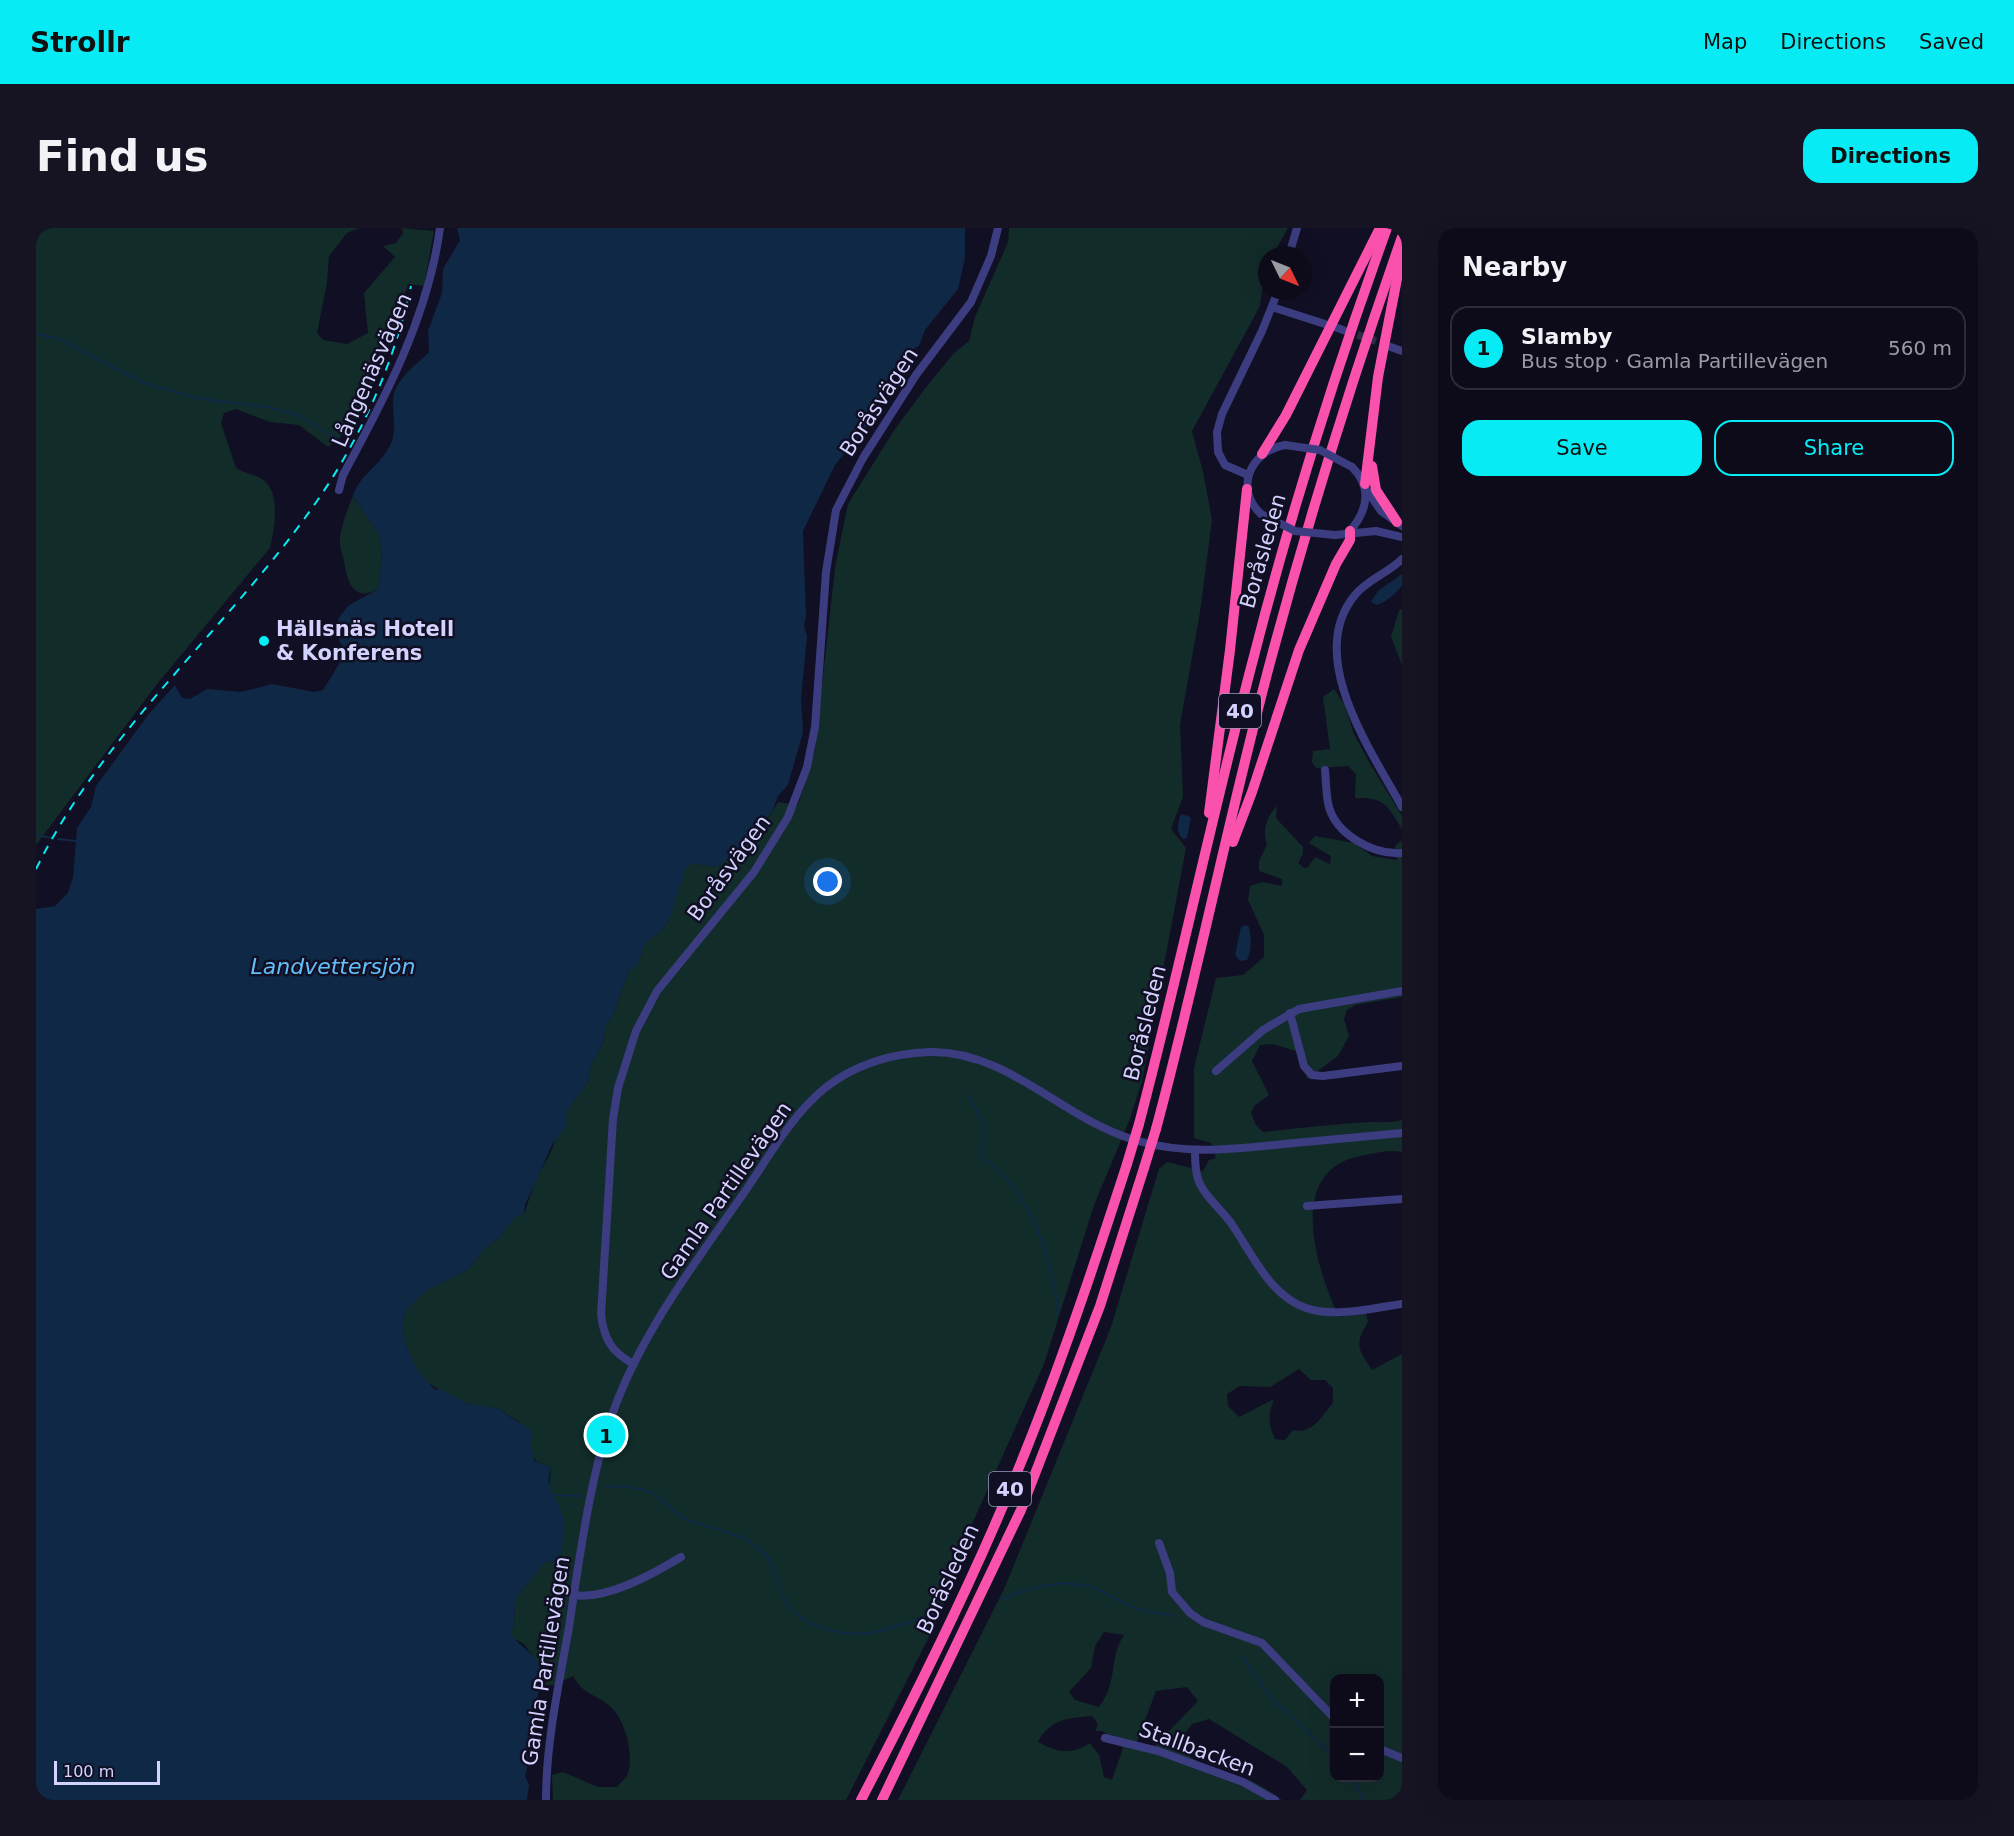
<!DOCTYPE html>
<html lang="en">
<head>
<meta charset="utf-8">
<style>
  body { margin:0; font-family:"DejaVu Sans",sans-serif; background:#161423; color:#f1f3f6 }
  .controls { position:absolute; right:18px; bottom:18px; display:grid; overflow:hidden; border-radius:12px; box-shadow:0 6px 24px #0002 }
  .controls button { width:54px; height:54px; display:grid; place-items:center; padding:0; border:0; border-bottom:2px solid #2d2b39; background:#0d0b1a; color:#f1f3f6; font:30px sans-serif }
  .compass { position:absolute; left:1222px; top:18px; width:54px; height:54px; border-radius:50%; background:#0d0b1a; box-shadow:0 6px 24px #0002; rotate:133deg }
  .scale { position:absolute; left:18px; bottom:15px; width:106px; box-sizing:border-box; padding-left:6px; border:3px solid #d4d2fe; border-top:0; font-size:16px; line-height:21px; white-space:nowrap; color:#d4d2fe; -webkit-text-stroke:4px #110f23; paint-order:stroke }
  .you { position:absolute; left:792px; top:654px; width:21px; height:21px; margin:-15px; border:4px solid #fff; border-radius:50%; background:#1a73e8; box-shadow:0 0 0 9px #1a73e833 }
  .badge { display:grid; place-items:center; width:39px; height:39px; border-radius:50%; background:#07ecf4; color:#111; font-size:20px; font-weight:700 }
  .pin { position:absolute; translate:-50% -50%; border:3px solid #fff; box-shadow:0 2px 6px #0006 }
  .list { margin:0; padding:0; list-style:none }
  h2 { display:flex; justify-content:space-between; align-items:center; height:78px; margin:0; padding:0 24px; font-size:26px }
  h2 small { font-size:20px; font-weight:400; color:#9a9ba2 }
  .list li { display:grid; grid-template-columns:39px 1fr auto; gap:18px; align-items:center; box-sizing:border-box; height:84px; margin:0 12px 12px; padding:0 12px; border:2px solid #2d2b39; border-radius:18px }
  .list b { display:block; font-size:22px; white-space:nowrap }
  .list p { margin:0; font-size:20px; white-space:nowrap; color:#9a9ba2 }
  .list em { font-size:20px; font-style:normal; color:#9a9ba2 }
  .actions { display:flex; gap:12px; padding:18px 24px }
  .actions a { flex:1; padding:14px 0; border:2px solid #07ecf4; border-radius:18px; text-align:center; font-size:21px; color:#07ecf4 }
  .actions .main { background:#07ecf4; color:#111 }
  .map { position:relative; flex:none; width:1366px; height:1572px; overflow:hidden; border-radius:18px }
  header { display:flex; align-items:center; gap:36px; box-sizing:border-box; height:84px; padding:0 30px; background:#07ecf4; color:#111 }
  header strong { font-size:28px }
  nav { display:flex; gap:33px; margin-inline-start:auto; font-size:21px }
  .intro { display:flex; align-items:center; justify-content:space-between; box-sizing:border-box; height:144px; padding:0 36px }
  h1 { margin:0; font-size:42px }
  .button { padding:15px 27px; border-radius:18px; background:#07ecf4; color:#111; font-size:21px; font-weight:700 }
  main { display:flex; gap:36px; padding:0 36px }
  aside { flex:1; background:#0d0b1a; border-radius:18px; box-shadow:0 6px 24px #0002 }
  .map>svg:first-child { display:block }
  .green { fill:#122c2a; fill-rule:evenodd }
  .water { fill:#0f2846 }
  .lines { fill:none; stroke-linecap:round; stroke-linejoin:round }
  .stream { stroke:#0f2846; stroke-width:2 }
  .minor-tunnel { stroke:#2e2c44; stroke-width:8; stroke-dasharray:8 4; stroke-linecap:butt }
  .minor { stroke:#3b3d80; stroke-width:8 }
  .highway { stroke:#fa51ad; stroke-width:10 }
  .rail { stroke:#07ecf4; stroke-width:2; stroke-dasharray:9 8; stroke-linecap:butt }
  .minor-bridge { stroke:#3b3d80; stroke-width:8 }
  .highway-bridge { stroke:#fa51ad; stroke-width:10 }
  .poi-dot { fill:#07ecf4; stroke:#110f23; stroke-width:2 }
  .labels { text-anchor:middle; stroke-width:5; stroke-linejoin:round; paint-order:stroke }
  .shield { fill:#110f23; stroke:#9a98bc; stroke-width:1.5 }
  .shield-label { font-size:20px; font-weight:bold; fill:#d4d2fe }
  .street-label { font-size:21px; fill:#d4d2fe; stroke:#110f23 }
  .poi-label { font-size:21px; font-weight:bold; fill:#d4d2fe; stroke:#110f23; text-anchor:start }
  .water-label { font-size:22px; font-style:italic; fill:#63bffa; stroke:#110f23 }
</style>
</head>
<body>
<header>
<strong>Strollr</strong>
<nav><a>Map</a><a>Directions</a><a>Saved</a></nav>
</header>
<div class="intro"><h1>Find us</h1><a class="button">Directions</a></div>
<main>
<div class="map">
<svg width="1366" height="1572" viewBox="0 0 1366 1572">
  <rect width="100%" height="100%" fill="#110f23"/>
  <g class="green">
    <path d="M0 0H323L311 5 293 28 291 55 281 105 287 112 311 116 332 105 328 65 359 29 347 18 360 15 367 5 366 0 398 3 388 58 372 56C357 102 334 193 292 219L263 197 234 194 200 181 188 185 185 195 200 240C208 245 218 246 226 251 246 264 238 302 234 320L121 456 0 617Z"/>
    <path d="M973 0H1252L1237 27H1231L1224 78 1156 203 1167 244 1176 292 1164 384 1144 497 1147 569 1135 601 1150 620 1106 853 1094 891 1058 977 1008 1136 932 1305 931 1323 898 1399 810 1572H517L516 1547 527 1544 562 1559H581C584 1555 589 1551 591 1548 599 1530 590 1494 576 1480 560 1465 549 1469 537 1448L518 1457H504V1438L488 1416 477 1410 475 1405 478 1397 479 1371 509 1334 518 1333 527 1289 513 1262 515 1240 500 1233 483 1194 461 1180 439 1178 421 1172 392 1155 383 1146 371 1119 366 1098 370 1082 391 1062 433 1041 448 1021 464 1009 478 989 488 986 500 951 514 926 529 886 552 854 555 837 567 815 570 797 577 787 593 742 601 738 608 716 628 700 633 692 634 679 650 638 657 635 680 639C704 623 728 600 742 574L762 577 779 523 799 339 812 276 857 204 887 163 918 125 933 113 939 89 972 14Z"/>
    <path d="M317 268 343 306 346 327 342 361C317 375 311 353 308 333 306 325 303 317 304 309 306 296 312 280 317 268Z"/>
    <polygon points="1366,381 1366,437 1355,409 1363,382"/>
    <path d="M1298 461 1308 476 1318 506 1333 534 1366 588V601C1351 577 1349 569 1319 570L1320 546 1312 538 1280 540 1276 534 1277 523 1294 521 1287 469Z"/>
    <path d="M1241 578 1240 590 1267 619V626L1262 635 1268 640H1271L1279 629 1294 636 1295 628 1273 615 1279 608 1318 615 1336 628 1361 632 1359 618 1366 612V769L1319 777 1311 782 1308 791 1313 808 1302 828 1271 851 1266 825 1237 816 1224 817 1216 833 1233 867 1218 878 1215 885 1220 897 1227 904C1263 900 1298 896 1334 894 1346 894 1354 895 1366 892V924C1352 921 1339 925 1325 928 1248 942 1281 1042 1303 1089L1330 1085 1332 1094C1318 1117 1322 1121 1336 1142L1366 1126V1572H1264L1271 1562 1251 1539 1173 1491 1156 1496 1142 1515C1156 1539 1188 1542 1213 1552 1224 1557 1235 1564 1246 1572H862L969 1359 1075 1099 1123 941 1131 934 1167 943 1173 932 1180 930 1175 915 1158 910V840L1180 750 1207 747 1228 729V707L1212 672 1214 658 1226 654 1246 658V651L1223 643V633L1231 617C1226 603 1230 589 1241 578ZM1263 1141 1275 1152H1289L1297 1160V1175C1286 1188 1276 1207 1257 1202L1249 1212 1239 1211C1232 1196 1232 1187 1238 1171L1203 1189 1192 1178 1191 1166 1204 1158 1234 1159ZM1068 1404 1088 1407C1072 1431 1083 1452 1063 1479L1039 1472 1033 1464 1055 1440 1059 1418ZM1298 1450H1344V1550H1298ZM1151 1459 1162 1473 1112 1525 1099 1519 1120 1463ZM1056 1488 1062 1496 1059 1503H1067L1087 1520 1076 1552 1068 1549 1063 1527 1054 1515C1035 1527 1022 1525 1002 1514 1014 1491 1032 1490 1056 1488Z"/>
  </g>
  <g class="water">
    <path d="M421 0H929V30L922 61 889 102 883 118 870 125 853 156 852 165 844 183 799 237 767 303 770 387 768 399 771 408 765 471 767 504 752 557 742 568 736 584 717 607 696 628 680 639 657 635 650 639 633 692 628 700 608 716 601 738 593 742 577 787 570 797 567 815 555 837 552 854 529 886 531 892 528 902 517 915 489 977 488 986 478 990 464 1009 448 1021 433 1041 391 1062 370 1082 366 1098 371 1119 383 1145 398 1161 406 1162 432 1176 461 1180 497 1204 494 1215 499 1233 515 1240C507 1261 522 1270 527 1289 530 1302 527 1315 525 1327L518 1333 509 1334 479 1371 478 1397 475 1405C480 1417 502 1426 505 1441 508 1460 494 1475 503 1493L495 1506 496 1522 489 1548 493 1557 491 1572H0V681L19 678 32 665 37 649 41 600 55 579 60 558 112 487 139 457 146 470 154 471 171 461 205 464 236 456 278 464 287 462 303 436 308 420 303 413 302 391 312 378 342 361 346 327 343 306 317 268C323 248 342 239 352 221 362 204 357 193 357 176 356 152 379 139 393 124L392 103 406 65 407 41 424 12Z"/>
    <path d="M1366 346V358C1359 366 1350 374 1341 377L1335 374 1342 363Z"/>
    <path d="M1145 586 1155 589 1151 610 1147 611C1140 604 1141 596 1145 586Z"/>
    <path d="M1210 697 1213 699C1215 710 1216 723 1211 732L1204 733 1199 727 1205 699Z"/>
  </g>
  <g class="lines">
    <g class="stream">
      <polyline points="0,106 24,111 105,154 165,171 232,179 262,187 303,212"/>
      <polyline points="0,607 16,610"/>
      <polyline points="22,611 40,613"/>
      <path d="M932 867 948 897 945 928C955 937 968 946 976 957 1003 993 1018 1042 1022 1086"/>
      <path d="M569 1258C587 1259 611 1258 625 1271 633 1278 640 1287 650 1291 677 1302 702 1303 725 1322 740 1334 739 1356 748 1371 764 1399 803 1408 833 1405 857 1402 884 1389 907 1382"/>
      <polyline points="516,1267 546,1268"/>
      <polyline points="964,1371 997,1360 1027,1355 1054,1358 1098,1380 1138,1388"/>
      <polyline points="1207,1430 1236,1471 1298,1528"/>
      <polyline points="1317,1550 1327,1572"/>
    </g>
    <polyline class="minor-tunnel" points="1310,103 1340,113"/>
    <g class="minor">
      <polyline points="1253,27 1261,0"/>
      <polyline points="1236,79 1292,97"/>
      <polyline points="1299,99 1307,102"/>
      <polyline points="1352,118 1366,123"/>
      <polyline points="1212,247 1189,237 1182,224 1181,204 1186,186 1226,103 1242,63"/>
      <polyline points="1330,261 1345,283 1366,298"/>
      <path d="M303 262 307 247C349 170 392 89 404 0"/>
      <path d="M1225 286C1198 261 1214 223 1249 217"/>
      <path d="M1314 303C1331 283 1337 260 1316 239"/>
      <polyline points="1299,307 1340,303 1366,309"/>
      <path d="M1366 331C1352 345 1331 352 1319 367 1268 428 1336 524 1366 579"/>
      <path d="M1289 542C1290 553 1290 564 1292 575 1298 606 1337 627 1366 625"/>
      <polyline points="1254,785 1268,838 1276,847 1287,848 1366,838"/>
      <polyline points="1180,843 1227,802 1263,781 1366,763"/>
      <path d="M1159 923C1159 932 1159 942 1162 951 1167 967 1185 981 1195 995 1215 1024 1234 1068 1270 1080 1299 1090 1336 1080 1366 1076"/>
      <polyline points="1271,978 1366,971"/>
      <path d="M598 1136C576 1125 568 1111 565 1087L577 891 582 860 600 803 621 763 718 644 752 589 771 539 779 499 790 344 800 282 827 230 880 147 935 74 955 28 962 0"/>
      <polyline points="1123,1315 1134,1345 1136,1364 1154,1385 1167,1394 1226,1415 1298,1490"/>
      <path d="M538 1367C571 1372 617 1346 645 1329"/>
      <polyline points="1069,1510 1122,1523 1207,1554 1239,1572"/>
      <polyline points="1344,1521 1366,1530"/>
      <path d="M510 1572C510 1514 523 1456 533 1399 543 1333 554 1249 576 1187 605 1104 662 1031 712 959 735 925 757 886 789 860 818 837 856 825 893 824 973 822 1028 893 1102 913 1151 927 1198 921 1248 916 1287 912 1327 909 1366 905"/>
    </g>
    <g class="highway">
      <polyline points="1226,226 1250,187 1344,0"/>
      <polyline points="1336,238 1340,262 1361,294"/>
      <polyline points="1329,256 1342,149 1366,25"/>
      <polyline points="1173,585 1194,422 1211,261"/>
      <polyline points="1197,614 1216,564 1263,422 1300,336 1314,312 1314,303"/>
      <path d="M1103 896C1144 740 1177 583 1218 428 1255 284 1300 141 1351 0"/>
      <path d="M1120 901C1162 745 1193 587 1235 431 1273 289 1317 148 1366 9"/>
      <path d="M825 1572C876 1474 926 1375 969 1273 1016 1163 1054 1050 1091 936"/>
      <polyline points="846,1572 985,1282 1064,1078 1108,940"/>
    </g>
    <path class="rail" d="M0 641C69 501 193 400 281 273 326 208 358 135 375 58"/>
    <g class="minor-bridge">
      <polyline points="1249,217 1284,222 1316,239"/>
      <polyline points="1225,286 1259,303 1299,307"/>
    </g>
    <g class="highway-bridge">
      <polyline points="1091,936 1103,896"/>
      <polyline points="1108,940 1120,901"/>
    </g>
  </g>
  <circle class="poi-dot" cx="228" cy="413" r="6"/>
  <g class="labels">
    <g class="shield">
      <rect x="1183" y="466" width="42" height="34" rx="4.5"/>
      <rect x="953" y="1244" width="42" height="34" rx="4.5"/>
    </g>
    <g class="shield-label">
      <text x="1204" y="490">40</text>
      <text x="974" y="1268">40</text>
    </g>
    <g class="street-label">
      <text transform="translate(336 142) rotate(-66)" y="7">Långenäsvägen</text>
      <text transform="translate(843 174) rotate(-57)" y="7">Boråsvägen</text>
      <text transform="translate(1227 323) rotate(-74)" y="7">Boråsleden</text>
      <text transform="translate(693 640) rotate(-54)" y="7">Boråsvägen</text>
      <text transform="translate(1109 795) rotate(-76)" y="7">Boråsleden</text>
      <text transform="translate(690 963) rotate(-55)" y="7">Gamla Partillevägen</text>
      <text transform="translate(912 1351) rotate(-65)" y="7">Boråsleden</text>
      <text transform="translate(510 1433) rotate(-81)" y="7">Gamla Partillevägen</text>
      <text transform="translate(1161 1521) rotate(20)" y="7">Stallbacken</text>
    </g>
    <g class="poi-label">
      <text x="240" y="408">Hällsnäs Hotell<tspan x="240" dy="24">&amp; Konferens</tspan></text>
    </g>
    <g class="water-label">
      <text x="297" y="746">Landvettersjön</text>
    </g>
  </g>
</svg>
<div class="controls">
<button>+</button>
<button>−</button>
</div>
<svg class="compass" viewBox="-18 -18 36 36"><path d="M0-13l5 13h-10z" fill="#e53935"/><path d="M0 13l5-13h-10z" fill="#9a9ba2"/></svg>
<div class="scale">100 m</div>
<div class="you"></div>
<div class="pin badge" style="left:570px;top:1207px">1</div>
</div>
<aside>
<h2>Nearby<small></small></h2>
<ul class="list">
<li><span class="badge">1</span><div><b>Slamby</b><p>Bus stop · Gamla Partillevägen</p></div><em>560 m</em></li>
</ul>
<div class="actions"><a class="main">Save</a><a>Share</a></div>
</aside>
</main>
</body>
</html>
